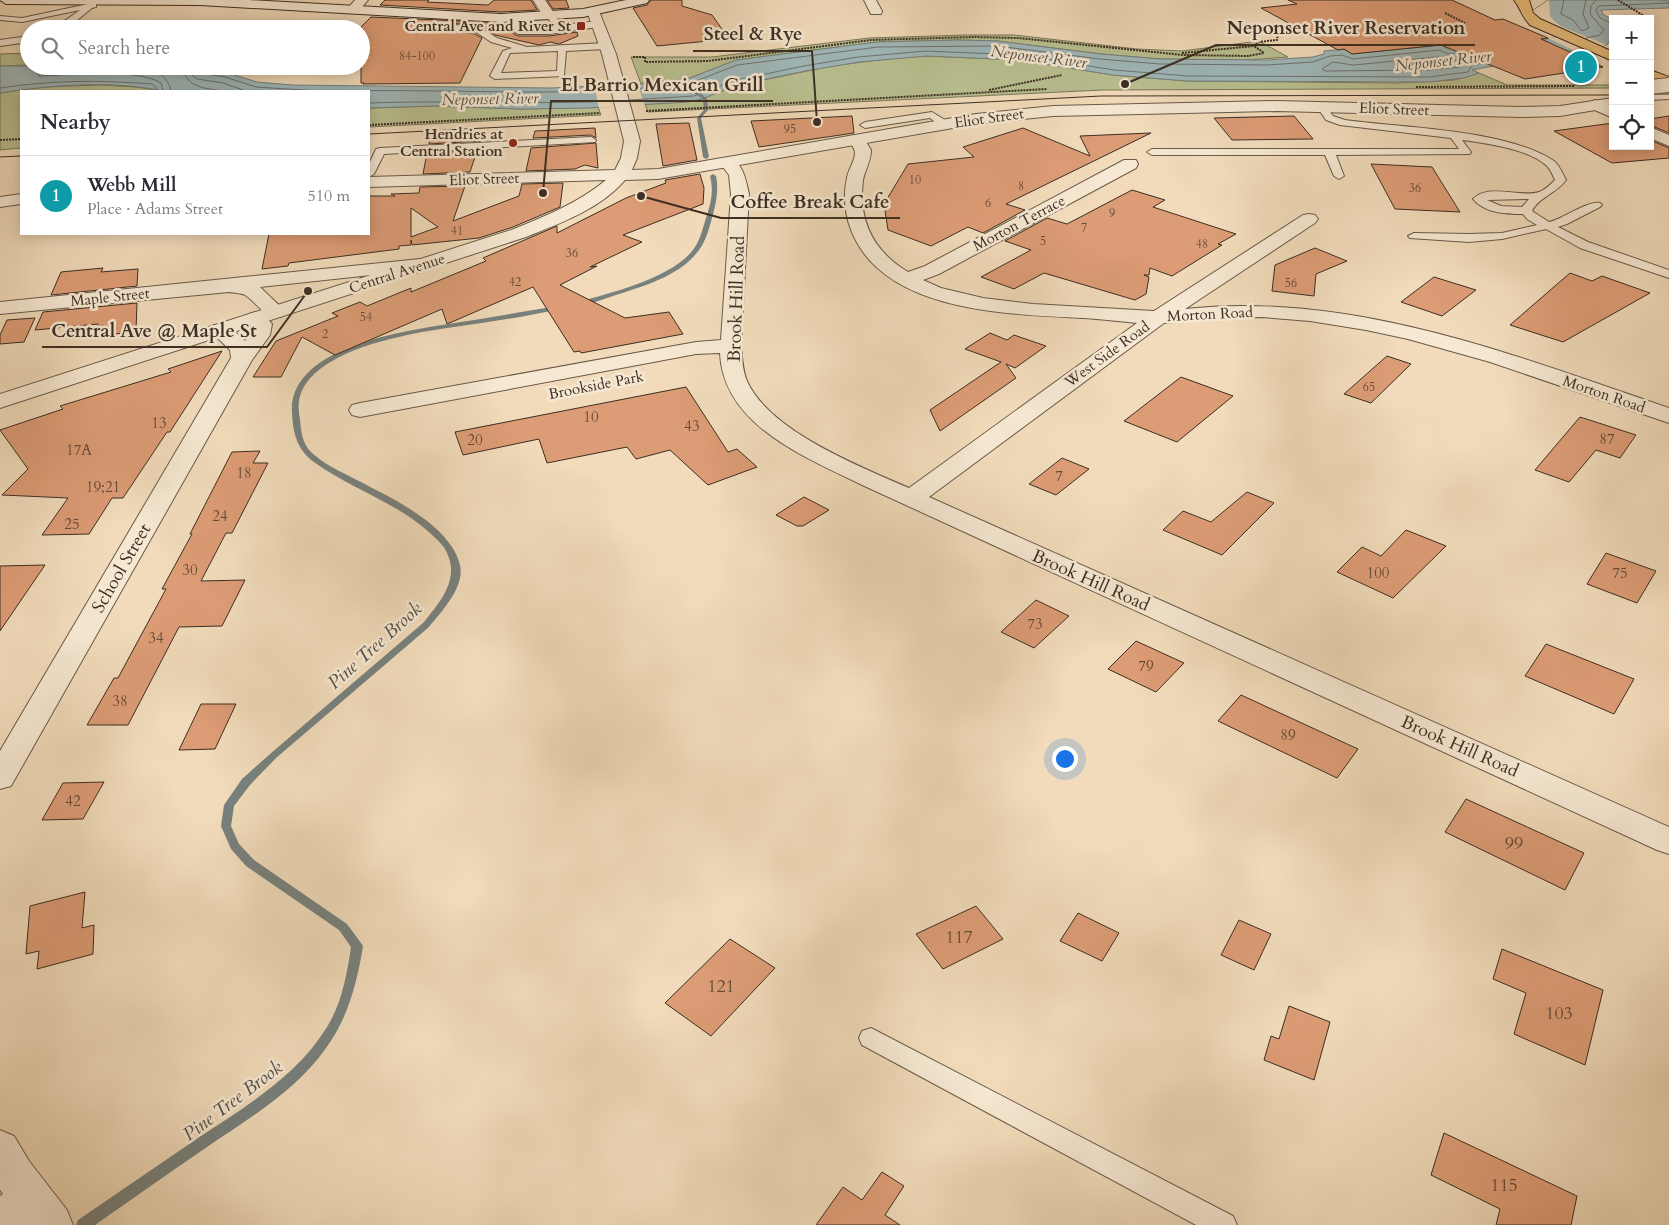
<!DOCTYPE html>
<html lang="en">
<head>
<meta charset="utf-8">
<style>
  body { margin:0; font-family:Cardo,serif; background:#f2f2f3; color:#2b2b33 }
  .controls { position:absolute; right:15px; top:15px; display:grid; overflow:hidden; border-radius:0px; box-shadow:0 2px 12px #0003 }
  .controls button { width:45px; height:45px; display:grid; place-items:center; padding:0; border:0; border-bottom:1px solid #e1e1e2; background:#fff; color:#2b2b33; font:25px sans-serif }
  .you { position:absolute; left:1064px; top:758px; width:18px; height:18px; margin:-12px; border:4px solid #fff; border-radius:50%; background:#1a73e8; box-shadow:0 0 0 8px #1a73e833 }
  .badge { display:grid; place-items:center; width:32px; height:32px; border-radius:50%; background:#8f2418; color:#fff; font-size:16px; font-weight:700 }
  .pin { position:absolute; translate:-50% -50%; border:2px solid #fff; box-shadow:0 1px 5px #0006 }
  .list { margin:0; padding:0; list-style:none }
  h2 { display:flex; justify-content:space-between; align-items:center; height:65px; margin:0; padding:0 20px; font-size:21px }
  h2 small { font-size:16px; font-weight:400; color:#7c7c81 }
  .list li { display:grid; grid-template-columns:32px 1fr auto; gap:15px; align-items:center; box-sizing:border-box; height:80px; padding:0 20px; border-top:1px solid #e1e1e2 }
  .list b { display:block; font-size:19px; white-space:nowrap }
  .list p { margin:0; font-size:16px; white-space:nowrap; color:#7c7c81 }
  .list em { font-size:16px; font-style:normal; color:#7c7c81 }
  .icon { flex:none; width:28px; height:28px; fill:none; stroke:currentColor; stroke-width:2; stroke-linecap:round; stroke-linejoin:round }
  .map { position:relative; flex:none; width:1669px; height:1225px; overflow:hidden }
  .search { position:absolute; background:#fff; box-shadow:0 2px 12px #0003; left:20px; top:20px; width:350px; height:55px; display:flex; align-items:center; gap:12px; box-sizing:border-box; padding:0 18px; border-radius:28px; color:#7c7c81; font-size:19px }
  .panel { position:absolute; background:#fff; box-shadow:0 2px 12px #0003; left:20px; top:90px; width:350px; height:145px; border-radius:0px }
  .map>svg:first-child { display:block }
  .green { fill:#b9c090; stroke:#7a775a }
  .water { fill:#9fb8ba; stroke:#77817e }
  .pier { fill:#f1dbba }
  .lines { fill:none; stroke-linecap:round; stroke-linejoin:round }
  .shore { stroke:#6e736e; stroke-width:1 }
  .stream { fill:#77817e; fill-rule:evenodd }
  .building { fill:#dc9c75; stroke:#3c2e23; fill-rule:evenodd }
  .service-casing { stroke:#695949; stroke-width:2 }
  .minor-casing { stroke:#695949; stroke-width:2 }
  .tertiary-casing { stroke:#695949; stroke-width:2 }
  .secondary-casing { stroke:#3c2e23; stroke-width:2 }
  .primary-casing { stroke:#3c2e23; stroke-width:2 }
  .path { stroke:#3c2e23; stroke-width:2; stroke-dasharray:2 1; stroke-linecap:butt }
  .service { fill:#f6e8d2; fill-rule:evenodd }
  .minor { fill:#f6e8d2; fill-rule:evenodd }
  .tertiary { fill:#f6e8d2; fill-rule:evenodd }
  .secondary { fill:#f6e8d2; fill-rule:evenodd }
  .primary { fill:#e8be7d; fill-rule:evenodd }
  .tram { stroke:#3c2e23; stroke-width:1 }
  .tertiary-bridge-casing { stroke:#695949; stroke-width:16; stroke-linecap:butt }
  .tertiary-bridge { stroke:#f6e8d2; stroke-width:14 }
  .poi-dot { fill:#8f2418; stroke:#f6e8d2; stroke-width:2 }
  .labels { text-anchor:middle; stroke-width:5; stroke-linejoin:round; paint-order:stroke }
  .far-number-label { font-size:12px; fill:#644a38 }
  .far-poi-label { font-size:15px; font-weight:bold; fill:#3c2e23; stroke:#f6e8d2; text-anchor:end }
  .far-street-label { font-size:15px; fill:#3c2e23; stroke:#f6e8d2 }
  .number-label { font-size:15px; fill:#644a38 }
  .far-water-label { font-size:16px; font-style:italic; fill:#555049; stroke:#f6e8d2 }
  .street-label { font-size:18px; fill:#3c2e23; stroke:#f6e8d2 }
  .near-number-label { font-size:18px; fill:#644a38 }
  .water-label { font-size:19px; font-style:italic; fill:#555049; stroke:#f6e8d2 }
  .leader { fill:none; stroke:#3c2e23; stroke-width:2 }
  .callout-dot { fill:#3c2e23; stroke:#f6e8d2; stroke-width:2 }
  .callout-label { font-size:19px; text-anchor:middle; font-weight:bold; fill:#3c2e23; stroke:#f6e8d2; stroke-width:5; stroke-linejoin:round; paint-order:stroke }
</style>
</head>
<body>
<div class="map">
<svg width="1669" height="1225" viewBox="0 0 1669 1225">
  <rect width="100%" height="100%" fill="#f1dbba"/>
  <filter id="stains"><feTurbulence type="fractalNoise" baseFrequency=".004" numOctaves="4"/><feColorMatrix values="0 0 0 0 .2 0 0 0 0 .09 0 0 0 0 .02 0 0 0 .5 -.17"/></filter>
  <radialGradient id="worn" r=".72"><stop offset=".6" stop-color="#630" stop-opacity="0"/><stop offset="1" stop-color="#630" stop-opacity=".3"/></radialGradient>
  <g class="green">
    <polygon points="965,35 1014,35 1137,49 1182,51 1259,41 1288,57 1247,60 1160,59 1101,54 997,41 958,40 877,42 736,60 690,78 641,84 631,57 712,57 869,38"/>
    <polygon points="29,53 29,65 0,66 0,54"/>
    <polygon points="927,56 1020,60 1113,75 1187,81 1397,83 1454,80 1479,73 1507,85 1613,85 1613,88 1102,90 648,112 645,104 696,101 734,86 832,66 893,58"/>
    <polygon points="100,85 137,87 163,91 21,91 21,148 0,150 0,93 42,87"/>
    <polygon points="435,106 522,109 598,107 601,115 369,127 369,108"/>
  </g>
  <path class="water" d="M1548 0H1661L1669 1V8L1601 10 1604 15 1613 20V36L1607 45 1472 70 1479 73 1464 78 1429 82 1187 81 1113 75 1020 60 927 56 859 62 805 71 734 86 702 99 688 102 588 108 522 109 435 106 369 108V91H163C110 80 54 85 0 93V66H182L225 72 257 82 292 85 551 88 641 84 690 78 736 60 877 42 958 40 997 41 1101 54 1160 59 1267 60 1313 57 1324 54V51L1344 49 1352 54 1441 45 1448 49 1564 37 1526 15Z"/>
  <g class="pier">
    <polygon points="1549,0 1550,16 1553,20 1562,27 1607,45 1577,52 1548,38 1564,37 1526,15"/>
    <polygon points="637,82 645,106 599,108 594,85"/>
  </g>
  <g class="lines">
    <g class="shore">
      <polyline points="1564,0 1561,14 1573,20 1582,31 1589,28 1583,14 1586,0"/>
      <polyline points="1613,24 1600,18 1596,10 1599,6 1669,3"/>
      <polyline points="1586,38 1600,35 1604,30 1590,14 1591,6 1596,0"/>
      <polygon points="1438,57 1448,60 1464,59 1466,61 1461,67 1428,70 1325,71 1322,69 1333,62 1353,65"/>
      <path d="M40 66 37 73 39 76C69 75 137 68 161 83L163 91"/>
      <path d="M114 66C136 67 165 64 171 91"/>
      <path d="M182 66C186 88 204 88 223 91"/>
      <polyline points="189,66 191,74 197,79 223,83 246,91"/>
      <polyline points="196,66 197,71 200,73 225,77 256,87 319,91"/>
      <path d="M0 88C53 80 98 80 152 84L156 87 157 91"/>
      <polyline points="627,90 691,83 737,65 878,47 997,46 1100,59 1160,64 1267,65 1313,62 1330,56 1342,55 1353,59 1439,50 1448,54 1457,53"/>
      <path d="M323 91C419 89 514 94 610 91"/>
      <polyline points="630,100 694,96 732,81 804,66 858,57 926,51 1021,55 1114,70 1188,76 1429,77 1468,72 1472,65 1482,63"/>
      <path d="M369 103C450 100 532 105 613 101"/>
    </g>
    <g class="stream">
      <polygon points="694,91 698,91 707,99 708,110 701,118 709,157 706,159 703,157 697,118 704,110 703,99 694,93"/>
      <path d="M713 174 716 176C719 191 716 203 712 218 709 228 706 241 699 250 681 275 647 285 619 294 606 298 591 305 578 304V302C611 293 676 277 695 247 701 238 703 227 706 218 711 203 714 191 710 176Z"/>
      <path d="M558 306 561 308 560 309C515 319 468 325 422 332 386 339 317 354 301 393 298 401 298 410 300 419 301 431 302 444 312 453 323 463 337 470 351 477 385 495 450 523 460 565 465 587 442 611 429 627L276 758 250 785 234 806 231 826 239 844 254 860 347 924 361 943 363 946C357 983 348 1018 326 1048 296 1091 248 1119 207 1147 169 1173 132 1199 95 1225H76L78 1220C118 1193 158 1165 198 1138 245 1107 297 1076 327 1027 342 1003 347 974 351 947L339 930 246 866 231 849 221 826 224 805 242 779 270 754 423 623C439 603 460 580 447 553 444 545 436 539 430 533 396 502 351 489 314 462 297 450 293 433 292 413 288 344 413 330 461 322 493 317 526 311 558 306Z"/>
    </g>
  </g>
  <g class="building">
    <polygon points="385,0 429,0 427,2 488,5 494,0 531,0 537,10 501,12 380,5"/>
    <polygon points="547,0 566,0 569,8 553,9"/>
    <polygon points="651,0 682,0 682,6 712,15 729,39 657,46 633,8 647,5"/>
    <polygon points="1288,0 1452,0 1495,20 1503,19 1548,38 1541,39 1603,67 1525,79 1441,45 1352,54 1344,49 1338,50 1261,8 1297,4"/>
    <polygon points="371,17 508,23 514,34 518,36 549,36 577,32 578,36 559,44 550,42 539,45 495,35 481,26 457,23 451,28 454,32 475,34 482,38 460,83 363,84 364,83 361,83 361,27"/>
    <polygon points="852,116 854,133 759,147 751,121"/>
    <polygon points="1294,116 1313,139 1232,140 1214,118"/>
    <polygon points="1669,116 1669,133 1650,125 1650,119"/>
    <polygon points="689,123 697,160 663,166 656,124"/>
    <polygon points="1613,123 1613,146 1650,146 1650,140 1669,148 1669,158 1612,163 1554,131"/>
    <polygon points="595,128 596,138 591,135 533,138 535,131"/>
    <polygon points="1023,128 1090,156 1080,136 1151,133 1006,204 1025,210 983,233 968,227 931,246 888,230 884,204 908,164 974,157 963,147"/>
    <polygon points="482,136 481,141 429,144 430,139"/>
    <polygon points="596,143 598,168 585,165 575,169 526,171 531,148"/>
    <polygon points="477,151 470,172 423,174 427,153"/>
    <polygon points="1371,164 1432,167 1460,212 1395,209"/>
    <polygon points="700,174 704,188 703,204 623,235 642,242 590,267 597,266 560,285 625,318 669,312 683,334 581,353 580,351 574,352 533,287 447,324 442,309 335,355 302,337 281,377 253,377 276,341 338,316 332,313 360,302 367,306 411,288 411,292 486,261 483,258 557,226 557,233 626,198 666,183 665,180"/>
    <path d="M563 183 560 207 513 227 479 238 412 245 411 240V245L399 246V249L289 263 288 266 262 269 269 234H369V196H395L391 194 419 193 420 187 465 186 453 221 519 196 522 184ZM411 208 438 227 411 237Z"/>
    <polygon points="1132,190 1165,200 1153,207 1236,234 1218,244 1222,245 1172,276 1150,268 1149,275 1144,275 1149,277 1146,294 1135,300 1044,273 1014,289 981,277 1031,250 1005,241 1047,218 1067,224"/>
    <polygon points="1315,248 1347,261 1316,274 1314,296 1272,291 1275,265"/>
    <polygon points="103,268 101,272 138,269 137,286 51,295 61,272"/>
    <polygon points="1570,273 1592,281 1602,276 1650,293 1563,342 1510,325"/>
    <polygon points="1434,277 1476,290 1442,316 1401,302"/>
    <polygon points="137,303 136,331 96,337 98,324 35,330 43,312"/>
    <polygon points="35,318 24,342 0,344 0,335 7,320"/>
    <polygon points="990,333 1007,340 1014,335 1046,346 1015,368 1006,364 1016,378 940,431 930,410 1001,362 965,349"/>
    <polygon points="222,351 170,432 167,432 123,498 112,498 89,534 42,535 68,498 2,495 28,469 0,430 63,409 60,406 171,372 168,369"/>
    <polygon points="1387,356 1411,364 1371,403 1344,394"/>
    <polygon points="1181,377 1233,396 1177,442 1124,421"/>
    <polygon points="686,387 728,452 737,449 757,467 708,485 670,450 636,459 627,447 547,463 539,439 463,455 455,432"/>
    <polygon points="1580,417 1636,435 1620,458 1596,450 1569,482 1535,470"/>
    <polygon points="260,451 253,463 268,463 232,533 226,533 201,581 245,580 222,626 179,627 128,725 87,725 114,678 118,678 166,589 162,589 192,534 190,534 232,452"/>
    <polygon points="1062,458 1089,469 1056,495 1029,484"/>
    <polygon points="1247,492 1274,503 1222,555 1163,530 1183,511 1211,522"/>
    <polygon points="804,497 829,510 803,526 797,526 776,515"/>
    <polygon points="1406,530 1446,546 1393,598 1337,572 1362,547 1381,556"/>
    <polygon points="1606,553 1656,571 1637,603 1587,584"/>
    <polygon points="45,565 0,631 0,566"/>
    <polygon points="1036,600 1069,616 1034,648 1001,632"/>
    <polygon points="1136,641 1184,663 1156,692 1108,669"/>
    <polygon points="1546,644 1634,679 1614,714 1525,676"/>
    <polygon points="1241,695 1358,749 1337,778 1218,721"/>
    <polygon points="201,704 236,704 215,749 179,750"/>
    <polygon points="104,782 83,819 42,820 63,783"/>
    <polygon points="1466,799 1584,853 1565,890 1445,832"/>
    <polygon points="85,892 82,928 94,925 93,954 37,969 39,951 26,954 30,906"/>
    <polygon points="976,906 1003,939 943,969 916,934"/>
    <polygon points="1078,913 1119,933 1102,961 1060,941"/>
    <polygon points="1239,920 1271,934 1254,970 1221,955"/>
    <polygon points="730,939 775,968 711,1036 665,1003"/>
    <polygon points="1502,949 1603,990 1585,1065 1514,1034 1526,993 1493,979"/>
    <polygon points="1289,1006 1330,1022 1314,1080 1264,1060 1271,1036 1279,1039"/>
    <polygon points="1444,1133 1577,1196 1571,1225 1496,1225 1500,1209 1431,1175"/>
    <polygon points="882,1172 904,1186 885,1215 900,1225 816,1225 843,1187 862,1200"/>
  </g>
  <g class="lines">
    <defs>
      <g id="service">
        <polygon points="93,3 96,3 96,7 92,8 70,26 64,29 53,29 80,10 22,22 0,20 0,16 22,18"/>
        <polygon points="547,14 553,14 563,25 598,21 602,24 598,27 549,34 519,34 516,33 507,18 514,16 522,28 555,27 546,16"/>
        <path d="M457 25 481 28 497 38 527 47 606 43 610 46 606 49 566 51 564 76 495 79 490 76 503 51 512 48 491 42 476 32 454 30 453 28ZM558 51 557 71 501 73 510 53Z"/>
        <polygon points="29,36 29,42 0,46 0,40"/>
        <path d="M1322 104 1325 105 1333 116 1345 120C1403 128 1505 129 1554 161 1559 165 1563 174 1566 180 1557 193 1539 197 1532 211L1549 222C1563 219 1588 200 1600 203L1602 205 1600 207 1567 224 1558 227 1588 242 1669 270V278L1580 248 1546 229 1502 239 1469 242 1410 238 1408 236 1414 233 1469 234 1502 233 1537 225 1527 219 1523 214C1505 214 1485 213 1473 199 1489 183 1520 198 1539 192 1545 190 1551 184 1555 180 1553 176 1551 170 1547 166 1529 149 1486 143 1462 140L1471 152 1470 154 1336 155 1344 176 1339 179 1334 176 1325 155H1152L1147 152 1152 149H1459L1451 138 1340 125 1326 120 1317 107ZM1529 199 1522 207 1501 206 1487 200Z"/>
        <polygon points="932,112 950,123 950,127 942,127 930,118 865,128 860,125 865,122"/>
        <polygon points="591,137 596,140 595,142 384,154 374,174 369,177 369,164 376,149 380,148"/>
        <polygon points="871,1028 1233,1216 1237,1225 1196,1225 862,1045 859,1038 862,1031"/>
      </g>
      <g id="minor">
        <polygon points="355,0 368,0 357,13 347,13 346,10"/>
        <polygon points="533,0 545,0 556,16 555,19 545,19"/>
        <polygon points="864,0 876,0 882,11 881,14 871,14"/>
        <polygon points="1595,100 1613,107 1613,118 1590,108 1587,105 1590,102"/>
        <polygon points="1650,127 1669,135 1669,146 1650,138"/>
        <path d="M855 135 865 140 871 150C871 161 865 170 863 180 858 221 873 251 908 272L925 266 1124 160H1136L1138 164 1136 168 939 274 923 280 941 288 983 298 1033 304 1154 311 1303 215 1309 214 1315 215 1318 219 1315 223 1185 309C1351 291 1514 355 1669 408V423L1490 362 1408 339 1366 330 1310 321 1262 317 1218 318 1164 323 929 497 1669 827V854L1657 850 860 484C805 457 723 425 720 353L696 354 360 417 352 415 349 410 352 405 360 403 696 342 721 340 731 194 729 175 720 163 722 159C742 155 746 180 749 194L741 344C742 356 742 369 747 381 769 431 861 467 909 488L1137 323C1119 321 1101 319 1083 318 1009 314 883 313 851 230 845 214 843 195 847 178 848 169 858 157 854 149 853 145 849 143 847 140L849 137Z"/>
        <path d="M420 259 427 261 430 265 427 269 260 287 286 312 283 316C265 321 259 304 245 295 241 293 234 293 229 292L0 314V302Z"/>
        <path d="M256 312 263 314 272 324 270 335 252 360 11 786 0 789V751L231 358 230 350 209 330 212 326C225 322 235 331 245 341L250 334 252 325 246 318 249 314Z"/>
        <polygon points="0,1130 14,1136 29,1161 67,1210 73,1225 0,1225 0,1196 3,1194 0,1190"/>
      </g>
      <g id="tertiary">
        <path d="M593 7 599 11 616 54 640 141 637 158 632 170 658 169 976 114 1053 106 1277 101 1520 107 1560 106 1613 98V107L1560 116 1520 117 1277 111 1053 116 976 124 658 179 625 180C600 209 561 223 526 237L0 408V394L514 229C546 216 578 203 606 180L369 187V177L615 170 621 158 624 141 602 54 587 11Z"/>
        <polygon points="1669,91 1669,99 1650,100 1650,92"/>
        <polygon points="21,194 21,204 0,207 0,197"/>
      </g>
      <polygon id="secondary" points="0,0 249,0 501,14 583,9 626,0 649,0 647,3 583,17 501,22 200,5 6,4"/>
      <g id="primary">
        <path d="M1514 0H1529L1533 13 1540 19 1613 52V61L1530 25C1521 15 1521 9 1514 0Z"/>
        <polygon points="1650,70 1669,77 1669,87 1650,80"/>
      </g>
    </defs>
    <use href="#service" class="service-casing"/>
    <use href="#minor" class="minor-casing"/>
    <use href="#tertiary" class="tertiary-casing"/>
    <use href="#secondary" class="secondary-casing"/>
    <use href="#primary" class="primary-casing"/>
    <g class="path">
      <polyline points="1618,0 1649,19"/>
      <polyline points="1445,13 1465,23"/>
      <polyline points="1182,53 1254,46 1258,42 1277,40 1278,34"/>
      <polyline points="633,57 645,57 645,62 708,61 871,40 974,37 1018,38 1183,55 1248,56 1264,53 1254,46"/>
      <polyline points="1416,87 1575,86"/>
      <polyline points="989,90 1062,75"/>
      <polyline points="646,111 1047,89"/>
      <polyline points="369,125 600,113"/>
      <polyline points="0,140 21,139"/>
    </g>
    <use href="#service" class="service"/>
    <use href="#minor" class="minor"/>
    <use href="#tertiary" class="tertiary"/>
    <use href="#secondary" class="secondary"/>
    <use href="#primary" class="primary"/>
    <g class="tram">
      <polyline points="1650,94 1669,94"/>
      <polyline points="369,134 1101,96 1613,95"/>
      <polyline points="0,157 21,156"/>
    </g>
    <defs>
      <polyline id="tertiary-bridge" points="1650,87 1669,85"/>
    </defs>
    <use href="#tertiary-bridge" class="tertiary-bridge-casing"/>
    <use href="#tertiary-bridge" class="tertiary-bridge"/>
  </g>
  <g class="poi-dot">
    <rect x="576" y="21" width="10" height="10" rx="2.5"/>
    <circle cx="513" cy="143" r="5"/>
  </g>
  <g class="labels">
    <g class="far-number-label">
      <text x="417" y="60">84-100</text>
      <text x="790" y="133">95</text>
      <text x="915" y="184">10</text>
      <text x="1021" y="190">8</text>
      <text x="1415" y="192">36</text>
      <text x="988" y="207">6</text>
      <text x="1112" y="217">9</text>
      <text x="1084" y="232">7</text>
      <text x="457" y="235">41</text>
      <text x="1043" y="245">5</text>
      <text x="1202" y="248">48</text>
      <text x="572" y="257">36</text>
      <text x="515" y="286">42</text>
      <text x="1291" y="287">56</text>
      <text x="366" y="321">54</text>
      <text x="325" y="338">2</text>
      <text x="1369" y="391">65</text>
    </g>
    <g class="far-poi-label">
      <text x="571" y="31">Central Ave and River St</text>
      <text x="503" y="139">Hendries at<tspan x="503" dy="17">Central Station</tspan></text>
    </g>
    <g class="far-street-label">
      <text transform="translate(1394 109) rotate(2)" y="5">Eliot Street</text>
      <text transform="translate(989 118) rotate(-8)" y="5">Eliot Street</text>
      <text transform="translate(484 179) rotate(-2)" y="5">Eliot Street</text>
      <text transform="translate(1019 223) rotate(-28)" y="5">Morton Terrace</text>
      <text transform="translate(397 273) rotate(-18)" y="5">Central Avenue</text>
      <text transform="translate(110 297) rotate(-6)" y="5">Maple Street</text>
      <text transform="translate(1210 314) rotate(-3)" y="5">Morton Road</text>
      <text transform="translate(1107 354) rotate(-36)" y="5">West Side Road</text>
      <text transform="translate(596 385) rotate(-11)" y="5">Brookside Park</text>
      <text transform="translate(1604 394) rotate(19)" y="5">Morton Road</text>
    </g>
    <g class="number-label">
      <text x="591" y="422">10</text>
      <text x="159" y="428">13</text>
      <text x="692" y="431">43</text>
      <text x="1607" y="444">87</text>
      <text x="475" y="445">20</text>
      <text x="79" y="455">17A</text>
      <text x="244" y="478">18</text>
      <text x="1059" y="481">7</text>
      <text x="103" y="492">19;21</text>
      <text x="220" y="521">24</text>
      <text x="72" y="529">25</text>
      <text x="190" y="575">30</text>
      <text x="1378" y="578">100</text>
      <text x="1620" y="578">75</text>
      <text x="1035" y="629">73</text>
      <text x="156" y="643">34</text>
      <text x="1146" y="671">79</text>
      <text x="120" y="706">38</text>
      <text x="1288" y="740">89</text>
      <text x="73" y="806">42</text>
    </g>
    <g class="far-water-label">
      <text transform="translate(1039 56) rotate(7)" y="6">Neponset River</text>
      <text transform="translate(1443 60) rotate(-6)" y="6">Neponset River</text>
      <text transform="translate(490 98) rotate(-1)" y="6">Neponset River</text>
    </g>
    <g class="street-label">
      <text transform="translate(736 299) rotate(-88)" y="6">Brook Hill Road</text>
      <text transform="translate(121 568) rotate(-60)" y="6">School Street</text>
      <text transform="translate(1091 580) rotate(24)" y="6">Brook Hill Road</text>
      <text transform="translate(1460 746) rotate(24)" y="6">Brook Hill Road</text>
    </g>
    <g class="near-number-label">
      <text x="1514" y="849">99</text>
      <text x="959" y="943">117</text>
      <text x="721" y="992">121</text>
      <text x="1559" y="1019">103</text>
      <text x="1504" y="1191">115</text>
    </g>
    <g class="water-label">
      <text transform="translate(374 645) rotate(-42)" y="7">Pine Tree Brook</text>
      <text transform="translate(232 1100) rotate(-37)" y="7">Pine Tree Brook</text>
    </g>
  </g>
  <path class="leader" d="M1125 84L1216 45H1475M817 122L812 51H693M543 193L551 101H773M641 196L721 218H900M308 291L267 347H42"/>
  <g class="callout-dot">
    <circle cx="1125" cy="84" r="5"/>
    <circle cx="817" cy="122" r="5"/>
    <circle cx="543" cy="193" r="5"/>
    <circle cx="641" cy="196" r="5"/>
    <circle cx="308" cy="291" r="5"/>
  </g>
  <g class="callout-label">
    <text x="1346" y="34">Neponset River Reservation</text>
    <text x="753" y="40">Steel &amp; Rye</text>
    <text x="662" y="91">El Barrio Mexican Grill</text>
    <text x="810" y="208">Coffee Break Cafe</text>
    <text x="154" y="337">Central Ave @ Maple St</text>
  </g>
  <rect width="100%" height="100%" filter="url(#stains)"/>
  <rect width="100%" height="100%" fill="url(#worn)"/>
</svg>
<div class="controls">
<button>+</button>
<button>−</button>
<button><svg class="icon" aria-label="locate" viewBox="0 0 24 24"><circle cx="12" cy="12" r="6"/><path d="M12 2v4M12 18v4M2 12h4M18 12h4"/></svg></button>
</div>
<div class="you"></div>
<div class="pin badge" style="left:1581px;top:67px;background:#0f9aa8">1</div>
<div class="search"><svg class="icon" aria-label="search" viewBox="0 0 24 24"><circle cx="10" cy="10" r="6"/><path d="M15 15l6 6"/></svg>Search here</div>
<section class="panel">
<h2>Nearby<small></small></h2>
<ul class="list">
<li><span class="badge" style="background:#0f9aa8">1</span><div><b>Webb Mill</b><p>Place · Adams Street</p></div><em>510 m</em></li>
</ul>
</section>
</div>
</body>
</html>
